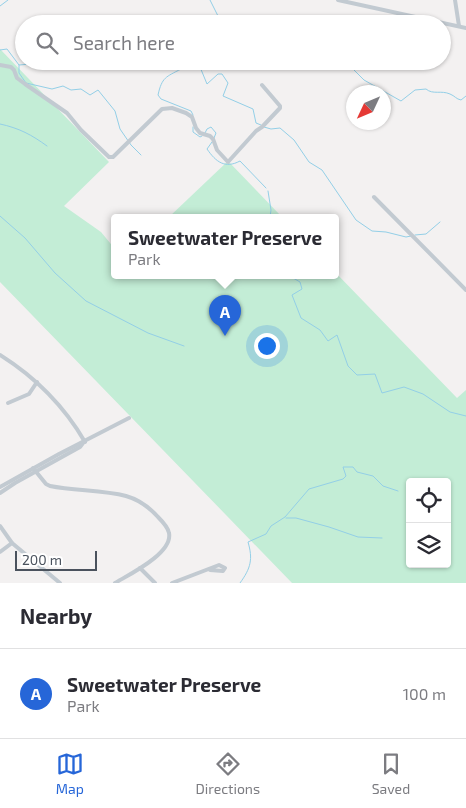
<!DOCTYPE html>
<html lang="en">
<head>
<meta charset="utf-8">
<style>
  body { margin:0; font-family:"Exo 2",sans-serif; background:#f7f7f7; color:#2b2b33 }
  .controls { position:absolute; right:15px; bottom:15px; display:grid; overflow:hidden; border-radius:5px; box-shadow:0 1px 4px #0004 }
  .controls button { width:45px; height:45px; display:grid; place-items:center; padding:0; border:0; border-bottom:1px solid #e1e1e2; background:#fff; color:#2b2b33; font:25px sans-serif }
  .compass { position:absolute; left:346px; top:85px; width:45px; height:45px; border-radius:50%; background:#fff; box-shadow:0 1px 4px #0004; rotate:226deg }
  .scale { position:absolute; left:15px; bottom:12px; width:82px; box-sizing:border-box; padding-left:5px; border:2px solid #4a525d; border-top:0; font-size:14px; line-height:18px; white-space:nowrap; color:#4a525d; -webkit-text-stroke:4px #fff; paint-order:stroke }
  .you { position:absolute; left:266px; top:345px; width:18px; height:18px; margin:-12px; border:4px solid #fff; border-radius:50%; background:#1a73e8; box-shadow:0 0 0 8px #1a73e833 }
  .badge { display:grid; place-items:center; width:32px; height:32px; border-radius:50%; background:#2666d8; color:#fff; font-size:16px; font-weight:700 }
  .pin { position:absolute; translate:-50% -41px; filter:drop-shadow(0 1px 2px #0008) }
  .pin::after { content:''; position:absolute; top:26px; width:18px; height:15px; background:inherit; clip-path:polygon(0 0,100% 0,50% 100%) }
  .popup { position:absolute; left:111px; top:214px; width:228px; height:65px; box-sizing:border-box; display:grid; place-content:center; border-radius:5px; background:#fff; filter:drop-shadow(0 1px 4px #0005); font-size:16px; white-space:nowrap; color:#7c7c81 }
  .popup b { font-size:19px; color:#2b2b33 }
  .popup::after { content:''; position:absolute; left:50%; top:100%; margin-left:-10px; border:10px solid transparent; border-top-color:#fff }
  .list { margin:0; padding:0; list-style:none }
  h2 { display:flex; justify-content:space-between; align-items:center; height:65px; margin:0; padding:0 20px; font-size:21px }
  h2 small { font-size:16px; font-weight:400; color:#7c7c81 }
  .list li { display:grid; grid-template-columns:32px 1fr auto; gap:15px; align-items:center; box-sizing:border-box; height:90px; padding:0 20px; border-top:1px solid #e1e1e2 }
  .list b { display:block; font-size:19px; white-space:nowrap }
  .list p { margin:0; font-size:16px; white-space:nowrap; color:#7c7c81 }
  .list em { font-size:16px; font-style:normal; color:#7c7c81 }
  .icon { flex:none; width:28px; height:28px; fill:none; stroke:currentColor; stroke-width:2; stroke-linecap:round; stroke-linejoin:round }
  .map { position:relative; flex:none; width:466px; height:583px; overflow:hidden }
  .search { position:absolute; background:#fff; box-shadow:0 1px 4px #0004; left:15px; right:15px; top:15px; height:55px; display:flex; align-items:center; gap:12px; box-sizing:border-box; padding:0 18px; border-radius:28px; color:#7c7c81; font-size:19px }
  .sheet { height:155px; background:#fff }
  nav { display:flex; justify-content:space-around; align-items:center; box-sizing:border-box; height:70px; border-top:1px solid #e1e1e2; background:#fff; font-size:14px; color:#7c7c81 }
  nav a { display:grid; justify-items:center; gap:2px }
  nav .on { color:#2666d8 }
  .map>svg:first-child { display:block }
  .green { fill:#c3edd6; fill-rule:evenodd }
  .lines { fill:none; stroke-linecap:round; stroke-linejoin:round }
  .stream { stroke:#93cfe7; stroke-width:1 }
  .minor { stroke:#c2cad1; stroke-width:4 }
</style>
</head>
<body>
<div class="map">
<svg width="466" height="583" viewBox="0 0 466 583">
  <rect width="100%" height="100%" fill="#f3f1f1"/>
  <g class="green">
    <path d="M0 49 109 162 64 206 101 232 115 249V275H335V272L457 398 466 390V583H292L0 282ZM410 482H447V564H410Z"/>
    <polygon points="228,161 282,217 169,217"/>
  </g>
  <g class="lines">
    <g class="stream">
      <polyline points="210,0 222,24"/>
      <polyline points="0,6 8,0"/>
      <polyline points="0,50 7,49 19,65 31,64 32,61"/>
      <path d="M174 61 181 69C166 77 162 77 158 95L161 99 191 111 193 115"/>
      <polyline points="194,61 200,67 207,84 218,74 222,74 228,83 223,96 253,109 256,123 261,125"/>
      <path d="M345 61 364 80 401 101 415 90 426 89C433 95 441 90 450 94 455 96 456 99 461 100L466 96"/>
      <polyline points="19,65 19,73 26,83 52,89 63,86 71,90 81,89 90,95 98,90 115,111 120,129 131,145 141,155"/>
      <polyline points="177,65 182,61"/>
      <path d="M0 124C19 128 32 135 47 146"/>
      <polyline points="193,127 193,132 200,137 202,136"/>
      <polyline points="264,127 271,129 280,128 294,140 309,162 322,170 356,220 372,231 386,232 406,237 411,236"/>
      <polyline points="205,133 207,129 211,127 216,133 214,138"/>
      <path d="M212 142 207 149C216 162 225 169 240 161L266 188"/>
      <polyline points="268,191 271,210 270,217"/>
      <polyline points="0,216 25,238 55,273 86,301 148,333 184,346"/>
      <polyline points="415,235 426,234 440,222"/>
      <polyline points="288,275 300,282 302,289 292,295 301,318 320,330 328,341 337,335 348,366 357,375 375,374 382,393 404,387 423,394 450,412 466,416"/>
      <polyline points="286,518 296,518 329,527 358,537 382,538"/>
      <path d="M240 583C251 568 253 559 248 542L266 534 271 526 285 517 309 489 343 479 346 476 343 467H353L357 472 373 476 383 486 398 491"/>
    </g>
    <g class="minor">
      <polyline points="338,0 466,28"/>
      <polyline points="455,0 459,26"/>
      <polyline points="0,65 11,67 14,70 17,78 25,84 67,113 81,130 109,157 113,157 162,109 172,108 186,113 192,117 196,128 200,133 210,136 213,139 217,150 228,162 256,131 262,127 280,108 280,106 262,85"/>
      <polyline points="374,197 466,290"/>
      <path d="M0 355C35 377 64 406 85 442"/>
      <polyline points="8,403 29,394 37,382"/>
      <path d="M33 468 46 484 50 486C75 491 102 490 126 496 140 500 149 507 158 517 162 521 168 527 169 533 173 553 130 574 115 583"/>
      <polyline points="0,487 59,454 129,418"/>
      <polyline points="0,493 15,483 80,447 83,443"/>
      <polyline points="0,526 12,543 60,583"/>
      <polyline points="0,552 12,543"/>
      <polyline points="140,568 155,583"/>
      <polyline points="172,583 219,565 225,568 223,571 210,570"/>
    </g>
  </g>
</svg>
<div class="controls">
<button><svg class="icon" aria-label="locate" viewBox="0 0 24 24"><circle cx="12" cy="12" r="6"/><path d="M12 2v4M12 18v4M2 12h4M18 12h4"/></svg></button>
<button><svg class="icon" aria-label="layers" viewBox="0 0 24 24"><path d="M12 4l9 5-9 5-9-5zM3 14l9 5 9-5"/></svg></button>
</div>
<svg class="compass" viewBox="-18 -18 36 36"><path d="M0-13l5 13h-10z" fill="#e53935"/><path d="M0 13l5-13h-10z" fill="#7c7c81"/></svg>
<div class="scale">200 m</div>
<div class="you"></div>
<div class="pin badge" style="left:225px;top:336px">A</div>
<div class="popup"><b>Sweetwater Preserve</b>Park</div>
<div class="search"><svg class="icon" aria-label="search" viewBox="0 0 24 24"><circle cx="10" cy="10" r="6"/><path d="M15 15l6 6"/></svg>Search here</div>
</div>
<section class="sheet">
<h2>Nearby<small></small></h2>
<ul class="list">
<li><span class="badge">A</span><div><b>Sweetwater Preserve</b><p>Park</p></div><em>100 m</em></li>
</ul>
</section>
<nav>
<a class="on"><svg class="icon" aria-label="map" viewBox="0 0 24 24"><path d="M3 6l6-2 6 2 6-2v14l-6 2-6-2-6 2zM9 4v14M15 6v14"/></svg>Map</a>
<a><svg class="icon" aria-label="directions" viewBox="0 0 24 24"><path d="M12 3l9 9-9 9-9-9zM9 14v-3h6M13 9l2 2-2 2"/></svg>Directions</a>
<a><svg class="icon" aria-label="saved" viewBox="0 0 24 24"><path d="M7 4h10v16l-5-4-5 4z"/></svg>Saved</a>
</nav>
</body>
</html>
